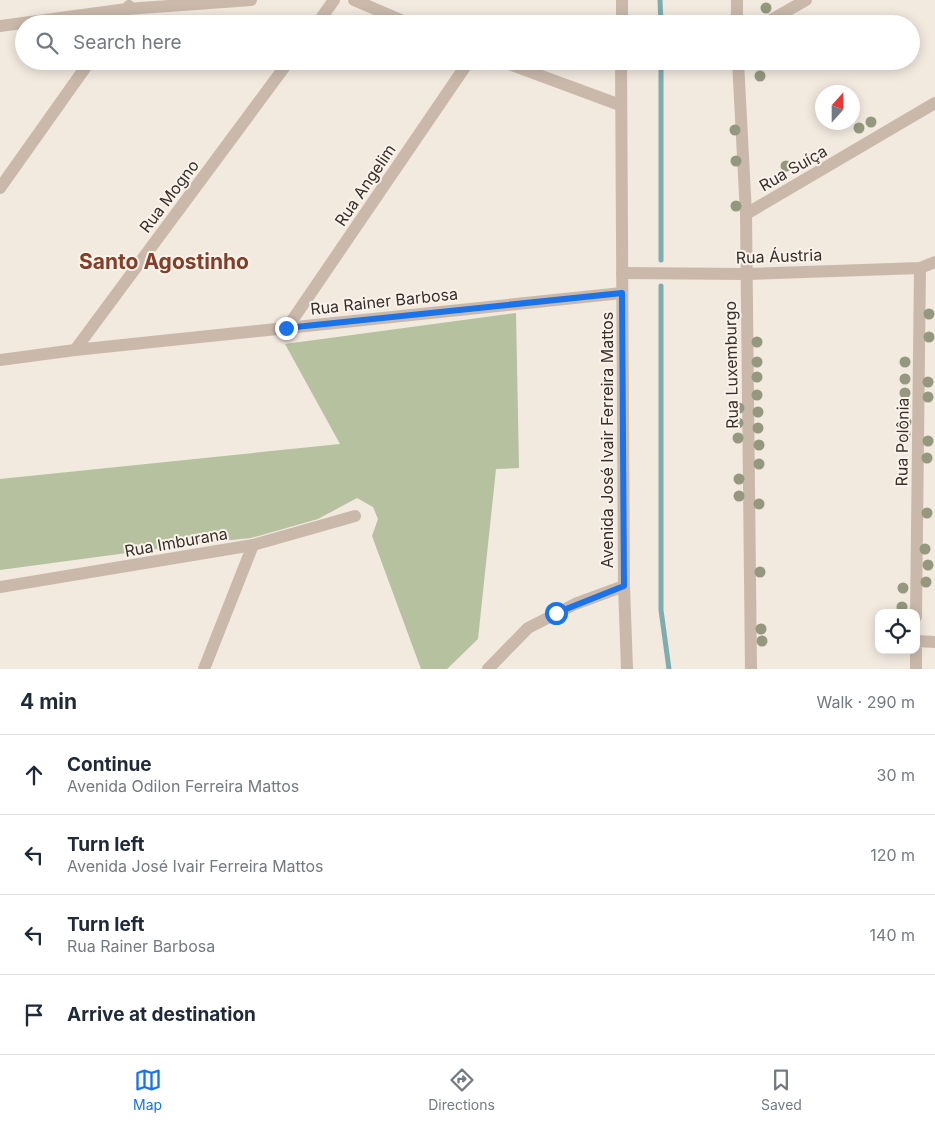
<!DOCTYPE html>
<html lang="en">
<head>
<meta charset="utf-8">
<style>
  body { margin:0; font-family:Inter,sans-serif; background:#f2f2f3; color:#1f2937 }
  .controls { position:absolute; right:15px; bottom:15px; display:grid; overflow:hidden; border-radius:10px; box-shadow:0 2px 12px #0003 }
  .controls button { width:45px; height:45px; display:grid; place-items:center; padding:0; border:0; border-bottom:1px solid #e0e1e3; background:#fff; color:#1f2937; font:25px sans-serif }
  .compass { position:absolute; left:815px; top:85px; width:45px; height:45px; border-radius:50%; background:#fff; box-shadow:0 2px 12px #0003; rotate:21deg }
  .stop { position:absolute; width:15px; height:15px; margin:-11px; border:4px solid #1a73e8; border-radius:50%; background:#fff }
  .stop.end { background:#1a73e8; border-color:#fff; box-shadow:0 1px 5px #0008 }
  .list { margin:0; padding:0; list-style:none }
  h2 { display:flex; justify-content:space-between; align-items:center; height:65px; margin:0; padding:0 20px; font-size:21px }
  h2 small { font-size:16px; font-weight:400; color:#747a83 }
  .list li { display:grid; grid-template-columns:32px 1fr auto; gap:15px; align-items:center; box-sizing:border-box; height:80px; padding:0 20px; border-top:1px solid #e0e1e3 }
  .list b { display:block; font-size:19px; white-space:nowrap }
  .list p { margin:0; font-size:16px; white-space:nowrap; color:#747a83 }
  .list em { font-size:16px; font-style:normal; color:#747a83 }
  .icon { flex:none; width:28px; height:28px; fill:none; stroke:currentColor; stroke-width:2; stroke-linecap:round; stroke-linejoin:round }
  .map { position:relative; flex:none; width:935px; height:669px; overflow:hidden }
  .search { position:absolute; background:#fff; box-shadow:0 2px 12px #0003; left:15px; right:15px; top:15px; height:55px; display:flex; align-items:center; gap:12px; box-sizing:border-box; padding:0 18px; border-radius:28px; color:#747a83; font-size:19px }
  .sheet { height:385px; background:#fff }
  nav { display:flex; justify-content:space-around; align-items:center; box-sizing:border-box; height:70px; border-top:1px solid #e0e1e3; background:#fff; font-size:14px; color:#747a83 }
  nav a { display:grid; justify-items:center; gap:2px }
  nav .on { color:#1a73e8 }
  .map>svg:first-child { display:block }
  .green { fill:#b5c19f }
  .lines { fill:none; stroke-linecap:round; stroke-linejoin:round }
  .stream { stroke:#7facae; stroke-width:5 }
  .minor { stroke:#cab9ab; stroke-width:12 }
  .tertiary { stroke:#cab9ab; stroke-width:12 }
  .tree { fill:#94987e }
  .route { stroke:#1a73e8; stroke-width:6 }
  .labels { text-anchor:middle; stroke-width:4; stroke-linejoin:round; paint-order:stroke }
  .street-label { font-size:16px; fill:#382e2a; stroke:#f9f3eb }
  .district-label { font-size:21px; font-weight:bold; fill:#843d26; stroke:#f9f3eb }
</style>
</head>
<body>
<div class="map">
<svg width="935" height="669" viewBox="0 0 935 669">
  <rect width="100%" height="100%" fill="#f2e9df"/>
  <polygon class="green" points="516,313 519,468 496,469 478,639 447,669 421,669 372,536 378,519 373,507 357,498 318,519 251,538 194,544 0,570 0,479 340,444 285,344"/>
  <g class="lines">
    <g class="stream">
      <polyline points="660,0 661,24"/>
      <polyline points="661,61 661,260"/>
      <polyline points="661,286 661,610 669,669"/>
    </g>
    <g class="minor">
      <polyline points="354,0 410,24"/>
      <polyline points="116,24 129,6"/>
      <polyline points="317,24 334,0"/>
      <polyline points="737,24 737,0"/>
      <polyline points="764,24 806,0"/>
      <polyline points="0,26 127,9 251,0"/>
      <polyline points="501,61 620,105"/>
      <polyline points="738,61 746,214 751,669"/>
      <polyline points="0,188 90,61"/>
      <polyline points="746,214 935,103"/>
      <polyline points="622,273 747,274 920,268 935,262"/>
      <polyline points="287,328 469,61"/>
      <polyline points="75,350 289,61"/>
      <polyline points="0,360 75,350 622,293"/>
      <polyline points="0,587 253,545 355,516"/>
      <polyline points="916,617 920,268"/>
      <polyline points="916,641 935,642"/>
      <polyline points="204,669 253,545"/>
      <polyline points="488,669 528,628 575,604 624,586"/>
      <polyline points="916,669 916,650"/>
    </g>
    <g class="tertiary">
      <polyline points="622,24 622,0"/>
      <polyline points="621,61 624,586 627,669"/>
    </g>
  </g>
  <g class="tree">
    <circle cx="766" cy="8" r="5.5"/>
    <circle cx="760" cy="76" r="5.5"/>
    <circle cx="871" cy="122" r="5.5"/>
    <circle cx="859" cy="128" r="5.5"/>
    <circle cx="735" cy="130" r="5.5"/>
    <circle cx="736" cy="161" r="5.5"/>
    <circle cx="786" cy="166" r="5.5"/>
    <circle cx="736" cy="206" r="5.5"/>
    <circle cx="929" cy="314" r="5.5"/>
    <circle cx="929" cy="337" r="5.5"/>
    <circle cx="757" cy="342" r="5.5"/>
    <circle cx="757" cy="362" r="5.5"/>
    <circle cx="905" cy="362" r="5.5"/>
    <circle cx="757" cy="377" r="5.5"/>
    <circle cx="905" cy="379" r="5.5"/>
    <circle cx="928" cy="382" r="5.5"/>
    <circle cx="905" cy="393" r="5.5"/>
    <circle cx="757" cy="395" r="5.5"/>
    <circle cx="928" cy="397" r="5.5"/>
    <circle cx="905" cy="406" r="5.5"/>
    <circle cx="739" cy="408" r="5.5"/>
    <circle cx="758" cy="412" r="5.5"/>
    <circle cx="906" cy="422" r="5.5"/>
    <circle cx="738" cy="423" r="5.5"/>
    <circle cx="758" cy="428" r="5.5"/>
    <circle cx="905" cy="434" r="5.5"/>
    <circle cx="738" cy="438" r="5.5"/>
    <circle cx="928" cy="441" r="5.5"/>
    <circle cx="759" cy="445" r="5.5"/>
    <circle cx="927" cy="458" r="5.5"/>
    <circle cx="759" cy="464" r="5.5"/>
    <circle cx="739" cy="479" r="5.5"/>
    <circle cx="739" cy="496" r="5.5"/>
    <circle cx="759" cy="504" r="5.5"/>
    <circle cx="927" cy="513" r="5.5"/>
    <circle cx="925" cy="549" r="5.5"/>
    <circle cx="928" cy="565" r="5.5"/>
    <circle cx="760" cy="572" r="5.5"/>
    <circle cx="926" cy="582" r="5.5"/>
    <circle cx="903" cy="588" r="5.5"/>
    <circle cx="902" cy="607" r="5.5"/>
    <circle cx="761" cy="629" r="5.5"/>
    <circle cx="762" cy="641" r="5.5"/>
  </g>
  <g class="lines">
    <polyline class="route" points="286,328 622,293 624,586 556,613"/>
  </g>
  <g class="labels">
    <g class="street-label">
      <text transform="translate(793 168) rotate(-30)" y="6">Rua Suíça</text>
      <text transform="translate(365 185) rotate(-56)" y="6">Rua Angelim</text>
      <text transform="translate(169 196) rotate(-53)" y="6">Rua Mogno</text>
      <text transform="translate(779 256) rotate(-2)" y="6">Rua Áustria</text>
      <text transform="translate(384 301) rotate(-6)" y="6">Rua Rainer Barbosa</text>
      <text transform="translate(731 365) rotate(-91)" y="6">Rua Luxemburgo</text>
      <text transform="translate(607 440) rotate(-90)" y="6">Avenida José Ivair Ferreira Mattos</text>
      <text transform="translate(902 442) rotate(-89)" y="6">Rua Polônia</text>
      <text transform="translate(176 542) rotate(-10)" y="6">Rua Imburana</text>
    </g>
    <g class="district-label">
      <text x="164" y="269">Santo Agostinho</text>
    </g>
  </g>
</svg>
<div class="controls">
<button><svg class="icon" aria-label="locate" viewBox="0 0 24 24"><circle cx="12" cy="12" r="6"/><path d="M12 2v4M12 18v4M2 12h4M18 12h4"/></svg></button>
</div>
<svg class="compass" viewBox="-18 -18 36 36"><path d="M0-13l5 13h-10z" fill="#e53935"/><path d="M0 13l5-13h-10z" fill="#747a83"/></svg>
<div class="stop" style="left:556px;top:613px"></div>
<div class="stop end" style="left:286px;top:328px"></div>
<div class="search"><svg class="icon" aria-label="search" viewBox="0 0 24 24"><circle cx="10" cy="10" r="6"/><path d="M15 15l6 6"/></svg>Search here</div>
</div>
<section class="sheet">
<h2>4 min<small>Walk · 290 m</small></h2>
<ul class="list">
<li><svg class="icon" aria-label="ahead" viewBox="0 0 24 24"><path d="M12 20V5M6 11l6-6 6 6"/></svg><div><b>Continue</b><p>Avenida Odilon Ferreira Mattos</p></div><em>30 m</em></li>
<li><svg class="icon" aria-label="left" viewBox="0 0 24 24"><path d="M17 20v-9H6M10 6l-5 5 5 5"/></svg><div><b>Turn left</b><p>Avenida José Ivair Ferreira Mattos</p></div><em>120 m</em></li>
<li><svg class="icon" aria-label="left" viewBox="0 0 24 24"><path d="M17 20v-9H6M10 6l-5 5 5 5"/></svg><div><b>Turn left</b><p>Rua Rainer Barbosa</p></div><em>140 m</em></li>
<li><svg class="icon" aria-label="arrive" viewBox="0 0 24 24"><path d="M6 21V4h12l-3 4 3 4H6"/></svg><div><b>Arrive at destination</b></div></li>
</ul>
</section>
<nav>
<a class="on"><svg class="icon" aria-label="map" viewBox="0 0 24 24"><path d="M3 6l6-2 6 2 6-2v14l-6 2-6-2-6 2zM9 4v14M15 6v14"/></svg>Map</a>
<a><svg class="icon" aria-label="directions" viewBox="0 0 24 24"><path d="M12 3l9 9-9 9-9-9zM9 14v-3h6M13 9l2 2-2 2"/></svg>Directions</a>
<a><svg class="icon" aria-label="saved" viewBox="0 0 24 24"><path d="M7 4h10v16l-5-4-5 4z"/></svg>Saved</a>
</nav>
</body>
</html>
